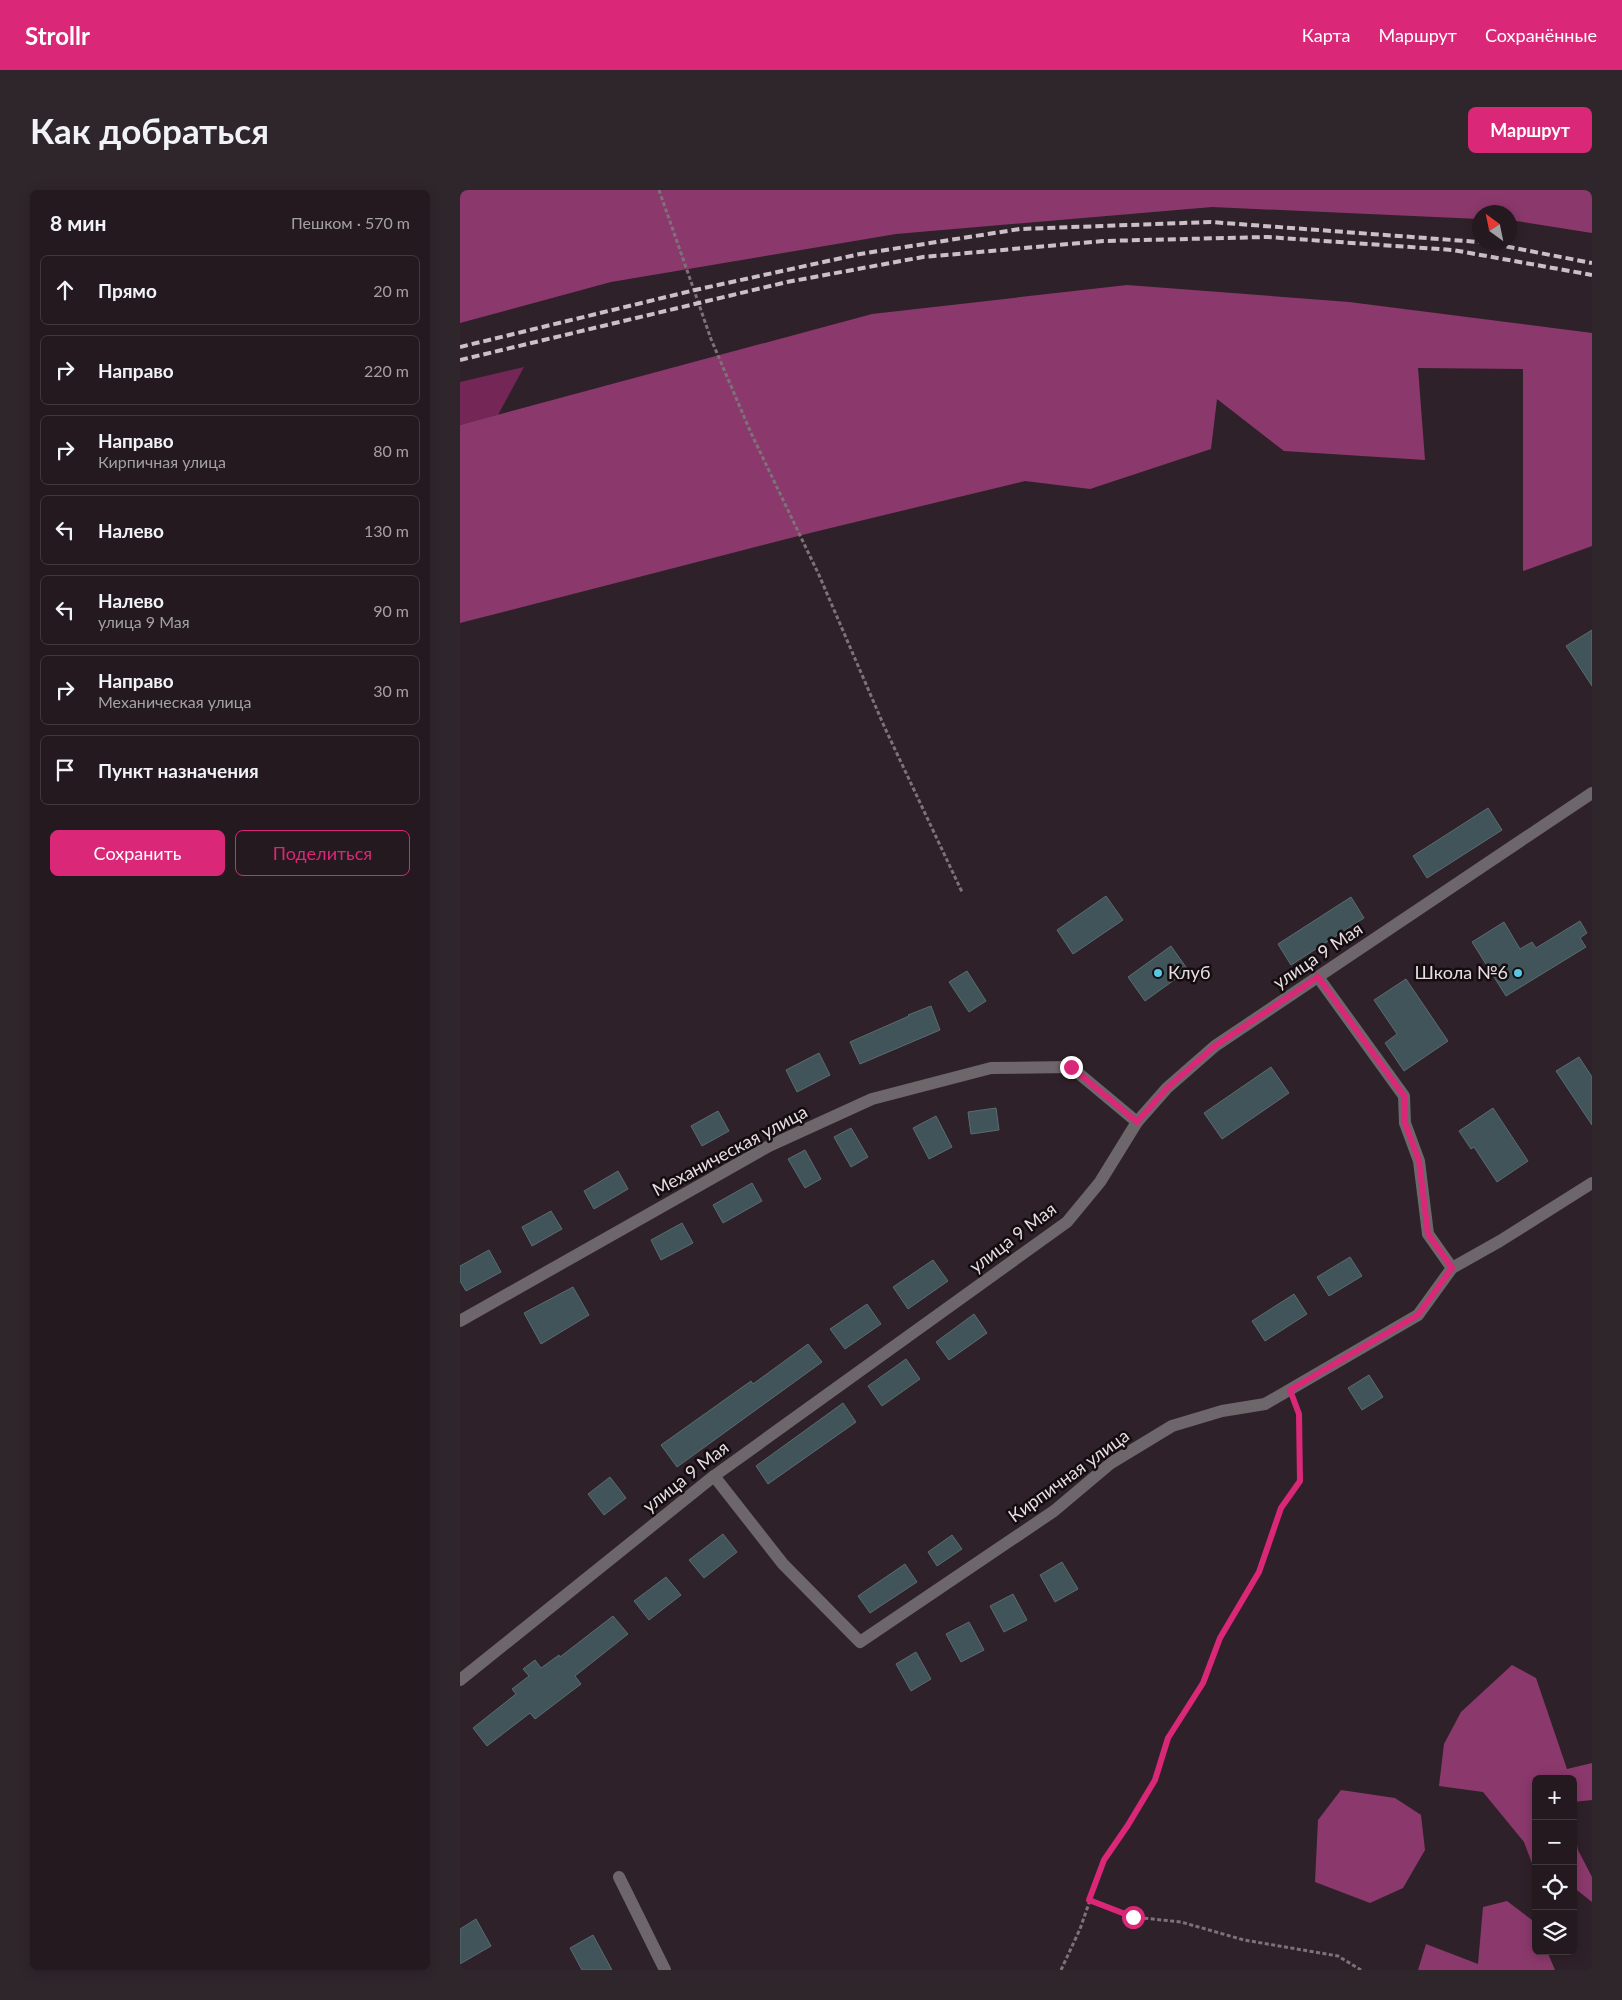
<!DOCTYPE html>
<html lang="ru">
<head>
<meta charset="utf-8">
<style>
  body { margin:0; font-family:Lato,sans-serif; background:#2f262c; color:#f1f3f6 }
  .controls { position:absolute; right:15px; bottom:15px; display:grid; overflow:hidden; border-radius:8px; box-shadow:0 2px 12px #0003 }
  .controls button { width:45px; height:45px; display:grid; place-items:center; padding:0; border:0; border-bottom:1px solid #40383d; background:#23191f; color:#f1f3f6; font:25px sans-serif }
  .compass { position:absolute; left:1012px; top:15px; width:45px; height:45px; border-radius:50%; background:#23191f; box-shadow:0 2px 12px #0003; rotate:327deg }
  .stop { position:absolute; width:15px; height:15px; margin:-11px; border:4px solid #db2777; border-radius:50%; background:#fff }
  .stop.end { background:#db2777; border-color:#fff; box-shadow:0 1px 5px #0008 }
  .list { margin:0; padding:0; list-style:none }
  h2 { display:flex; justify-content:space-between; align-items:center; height:65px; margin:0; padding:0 20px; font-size:21px }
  h2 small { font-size:16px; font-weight:400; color:#a3a0a4 }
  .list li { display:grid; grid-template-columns:32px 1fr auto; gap:15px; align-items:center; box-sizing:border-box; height:70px; margin:0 10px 10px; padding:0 10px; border:1px solid #40383d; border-radius:8px }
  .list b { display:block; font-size:19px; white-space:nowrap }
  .list p { margin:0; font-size:16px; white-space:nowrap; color:#a3a0a4 }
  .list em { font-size:16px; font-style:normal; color:#a3a0a4 }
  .actions { display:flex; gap:10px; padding:15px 20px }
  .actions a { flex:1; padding:11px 0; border:1px solid #db2777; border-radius:8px; text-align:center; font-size:18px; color:#db2777 }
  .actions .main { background:#db2777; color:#fff }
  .icon { flex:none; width:28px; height:28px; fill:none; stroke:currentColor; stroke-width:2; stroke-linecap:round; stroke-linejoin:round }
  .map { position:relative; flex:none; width:1132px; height:1780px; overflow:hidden; border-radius:8px }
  header { display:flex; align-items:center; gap:30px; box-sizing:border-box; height:70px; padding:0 25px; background:#db2777; color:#fff }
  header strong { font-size:24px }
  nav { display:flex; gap:28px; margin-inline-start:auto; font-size:18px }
  .intro { display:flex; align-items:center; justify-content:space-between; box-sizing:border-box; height:120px; padding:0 30px }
  h1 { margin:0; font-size:35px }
  .button { padding:12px 22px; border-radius:8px; background:#db2777; color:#fff; font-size:18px; font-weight:700 }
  main { display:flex; gap:30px; padding:0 30px }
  aside { flex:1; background:#23191f; border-radius:8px; box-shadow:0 2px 12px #0003 }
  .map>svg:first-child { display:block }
  .green { fill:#742657 }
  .forest { fill:#8b396c }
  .building { fill:#415459; stroke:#596c72 }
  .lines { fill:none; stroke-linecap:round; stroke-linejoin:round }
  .path { stroke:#7e7279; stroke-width:3; stroke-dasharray:4 2.5; stroke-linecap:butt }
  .minor { stroke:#6d666a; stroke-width:12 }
  .rail { stroke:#cbc0c6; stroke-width:4; stroke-dasharray:8 4; stroke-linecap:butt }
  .route { stroke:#db2777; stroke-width:6 }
  .poi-dot { fill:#59c8e5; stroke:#130d10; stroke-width:2 }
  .labels { text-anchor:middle; stroke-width:5; stroke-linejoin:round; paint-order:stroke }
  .street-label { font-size:18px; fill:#e7dde2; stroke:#130d10 }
  .poi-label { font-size:18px; fill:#e7dde2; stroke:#130d10; text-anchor:start }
</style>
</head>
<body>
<header>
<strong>Strollr</strong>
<nav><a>Карта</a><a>Маршрут</a><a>Сохранённые</a></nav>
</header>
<div class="intro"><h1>Как добраться</h1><a class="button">Маршрут</a></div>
<main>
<aside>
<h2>8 мин<small>Пешком · 570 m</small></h2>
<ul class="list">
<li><svg class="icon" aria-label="ahead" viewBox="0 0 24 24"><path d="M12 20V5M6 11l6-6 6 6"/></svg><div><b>Прямо</b></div><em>20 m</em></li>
<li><svg class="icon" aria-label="right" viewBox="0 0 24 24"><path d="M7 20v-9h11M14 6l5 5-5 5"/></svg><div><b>Направо</b></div><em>220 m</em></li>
<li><svg class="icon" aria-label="right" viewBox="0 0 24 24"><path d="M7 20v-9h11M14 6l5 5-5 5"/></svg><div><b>Направо</b><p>Кирпичная улица</p></div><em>80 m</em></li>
<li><svg class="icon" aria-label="left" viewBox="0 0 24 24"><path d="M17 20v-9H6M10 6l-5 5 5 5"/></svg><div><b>Налево</b></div><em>130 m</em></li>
<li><svg class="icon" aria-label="left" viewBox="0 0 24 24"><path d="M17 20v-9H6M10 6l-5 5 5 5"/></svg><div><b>Налево</b><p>улица 9 Мая</p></div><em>90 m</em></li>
<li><svg class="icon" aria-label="right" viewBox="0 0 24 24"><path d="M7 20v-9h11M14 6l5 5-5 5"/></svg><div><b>Направо</b><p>Механическая улица</p></div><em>30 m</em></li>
<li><svg class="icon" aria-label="arrive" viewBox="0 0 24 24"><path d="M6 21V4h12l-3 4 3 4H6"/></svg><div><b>Пункт назначения</b></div></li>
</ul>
<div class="actions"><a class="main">Сохранить</a><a>Поделиться</a></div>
</aside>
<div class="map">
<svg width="1132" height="1780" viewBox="0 0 1132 1780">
  <rect width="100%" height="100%" fill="#2f2129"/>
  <polygon class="green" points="64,177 38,225 0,235 0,192"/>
  <g class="forest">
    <polygon points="0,0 1132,0 1132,43 1050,30 1050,22 1019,22 1019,29 752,17 436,44 151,92 0,133"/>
    <polygon points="667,95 889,112 1132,143 1132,356 1063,381 1063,179 958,178 965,270 824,261 757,209 751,259 630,299 565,291 350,343 0,433 0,235 412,124"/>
    <polygon points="1052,1475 1076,1488 1107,1579 1132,1573 1132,1610 1113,1612 1113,1589 1076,1589 1076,1684 1064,1652 1023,1602 979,1596 984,1554 1001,1522"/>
    <polygon points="881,1600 935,1608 961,1625 965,1660 943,1698 910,1713 855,1692 858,1630"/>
    <polygon points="1113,1634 1118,1660 1132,1687 1132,1712 1113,1697"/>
    <polygon points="1047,1711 1076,1733 1076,1761 1087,1761 1095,1780 958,1780 966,1754 1018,1774 1023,1717"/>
  </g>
  <g class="building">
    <polygon points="1132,440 1132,496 1106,456"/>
    <polygon points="1028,618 1042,640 967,688 953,666"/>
    <polygon points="646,706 663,730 613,764 597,740"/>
    <polygon points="891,707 904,728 831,775 818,754"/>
    <polygon points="1120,731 1127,743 1120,748 1126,757 1046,806 1012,752 1044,732 1060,759 1072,752 1076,758"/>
    <polygon points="711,756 728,780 685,811 668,787"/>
    <polygon points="507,781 526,811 509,822 489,792"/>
    <polygon points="946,789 988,851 944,881 925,853 937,844 914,810"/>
    <polygon points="471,816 480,840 400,874 390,852 449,826 448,825"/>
    <polygon points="359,863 370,885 337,902 326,880"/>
    <polygon points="1119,867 1132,887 1132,935 1096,881"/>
    <polygon points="811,877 829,903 762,949 744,923"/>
    <polygon points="536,918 539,940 511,944 508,922"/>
    <polygon points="1033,918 1068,971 1037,992 1014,957 1011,959 999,941"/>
    <polygon points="258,921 269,941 242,956 231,936"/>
    <polygon points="476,926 492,957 469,969 453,938"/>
    <polygon points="391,938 408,967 391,977 374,947"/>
    <polygon points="345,960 361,989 345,998 328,969"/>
    <polygon points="158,981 168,999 134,1019 124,1001"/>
    <polygon points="292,993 302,1011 263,1033 253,1015"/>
    <polygon points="91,1021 102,1039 72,1056 62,1037"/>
    <polygon points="222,1033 233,1053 201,1070 191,1050"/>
    <polygon points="29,1060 41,1082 6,1101 0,1091 0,1076"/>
    <polygon points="890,1067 902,1086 869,1106 857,1087"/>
    <polygon points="473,1070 488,1091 448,1119 433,1097"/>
    <polygon points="113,1097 129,1125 81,1154 64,1123"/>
    <polygon points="834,1104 847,1124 805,1151 792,1131"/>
    <polygon points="407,1114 421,1134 385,1159 370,1139"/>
    <polygon points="514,1124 527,1143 489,1170 476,1152"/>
    <polygon points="348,1154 362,1172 217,1277 201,1255 291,1191 293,1194"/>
    <polygon points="446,1169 460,1189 422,1216 408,1196"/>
    <polygon points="909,1185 923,1207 902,1220 888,1198"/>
    <polygon points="383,1213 396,1232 308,1294 296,1276"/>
    <polygon points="150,1287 166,1308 144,1325 128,1304"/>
    <polygon points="263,1344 277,1362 244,1388 229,1370"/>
    <polygon points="492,1345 502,1359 477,1376 468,1362"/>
    <polygon points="602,1372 618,1399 595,1412 580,1385"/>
    <polygon points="445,1374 457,1392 410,1423 398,1406"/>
    <polygon points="206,1387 221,1405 189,1430 174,1411"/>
    <polygon points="553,1404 567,1430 544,1442 530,1416"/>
    <polygon points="153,1426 168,1444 115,1486 121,1494 75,1529 70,1523 27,1556 13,1538 56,1504 52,1499 69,1486 63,1479 75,1470 81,1478 99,1465 100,1467"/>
    <polygon points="509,1432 524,1460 501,1472 486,1444"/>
    <polygon points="456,1462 471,1489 451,1501 436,1474"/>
    <polygon points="16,1729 31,1756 0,1774 0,1739"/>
    <polygon points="133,1745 152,1780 122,1780 110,1758"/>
  </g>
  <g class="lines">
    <g class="path">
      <polyline points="199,0 251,149 291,243 359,385 424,536 502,702"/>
      <polyline points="629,1710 673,1727 721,1732 784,1750 878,1766 901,1780"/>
      <polyline points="601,1780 620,1739 644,1670 668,1635 695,1590 708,1548 743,1493 760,1448 799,1382 821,1318 840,1291 839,1224 835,1213"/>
    </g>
    <g class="minor">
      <polyline points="858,787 944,906 945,933 959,971 968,1044 992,1078"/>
      <polyline points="0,1131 309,956 412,909 531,878 611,877 677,932"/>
      <polyline points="254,1286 323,1374 400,1452 594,1321 651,1273 712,1236 762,1221 805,1214 958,1125 992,1078 1040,1051 1132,993"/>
      <polyline points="0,1490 254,1286 607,1032 640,992 677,932 707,898 755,856 1132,603"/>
      <polyline points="159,1687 205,1780"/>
    </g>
    <g class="rail">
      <polyline points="1023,52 1132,73"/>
      <polyline points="0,157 235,100 400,64 560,39 751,32 1019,52"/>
      <polyline points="0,170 327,92 463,67 643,51 807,47 993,60 1132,85"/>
    </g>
  </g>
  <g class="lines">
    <polyline class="route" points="611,877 677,932 707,898 755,856 858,787 944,906 945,933 959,971 968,1044 992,1078 958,1125 830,1200 839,1224 840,1291 821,1318 799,1382 760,1448 743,1493 708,1548 695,1590 668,1635 644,1670 629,1710 673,1727"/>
  </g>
  <g class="poi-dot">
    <circle cx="698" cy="783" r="5"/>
    <circle cx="1058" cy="783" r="5"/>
  </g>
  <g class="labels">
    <g class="street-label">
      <text transform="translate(858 766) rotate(-34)" y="6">улица 9 Мая</text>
      <text transform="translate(270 961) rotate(-28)" y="6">Механическая улица</text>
      <text transform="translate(553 1048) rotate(-37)" y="6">улица 9 Мая</text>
      <text transform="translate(609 1286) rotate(-36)" y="6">Кирпичная улица</text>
      <text transform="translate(226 1287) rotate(-38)" y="6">улица 9 Мая</text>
    </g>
    <g class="poi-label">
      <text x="708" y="789">Клуб</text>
      <text x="1048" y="789" text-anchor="end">Школа №6</text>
    </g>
  </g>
</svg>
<div class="controls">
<button>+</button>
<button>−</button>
<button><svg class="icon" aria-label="locate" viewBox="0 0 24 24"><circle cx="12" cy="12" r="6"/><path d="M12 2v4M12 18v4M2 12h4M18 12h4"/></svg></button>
<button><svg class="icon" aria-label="layers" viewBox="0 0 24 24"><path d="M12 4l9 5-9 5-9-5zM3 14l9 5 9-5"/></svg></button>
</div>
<svg class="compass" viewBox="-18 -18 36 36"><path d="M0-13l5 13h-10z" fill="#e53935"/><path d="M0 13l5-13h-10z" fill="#a3a0a4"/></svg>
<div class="stop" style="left:673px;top:1727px"></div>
<div class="stop end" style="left:611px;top:877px"></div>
</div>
</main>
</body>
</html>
